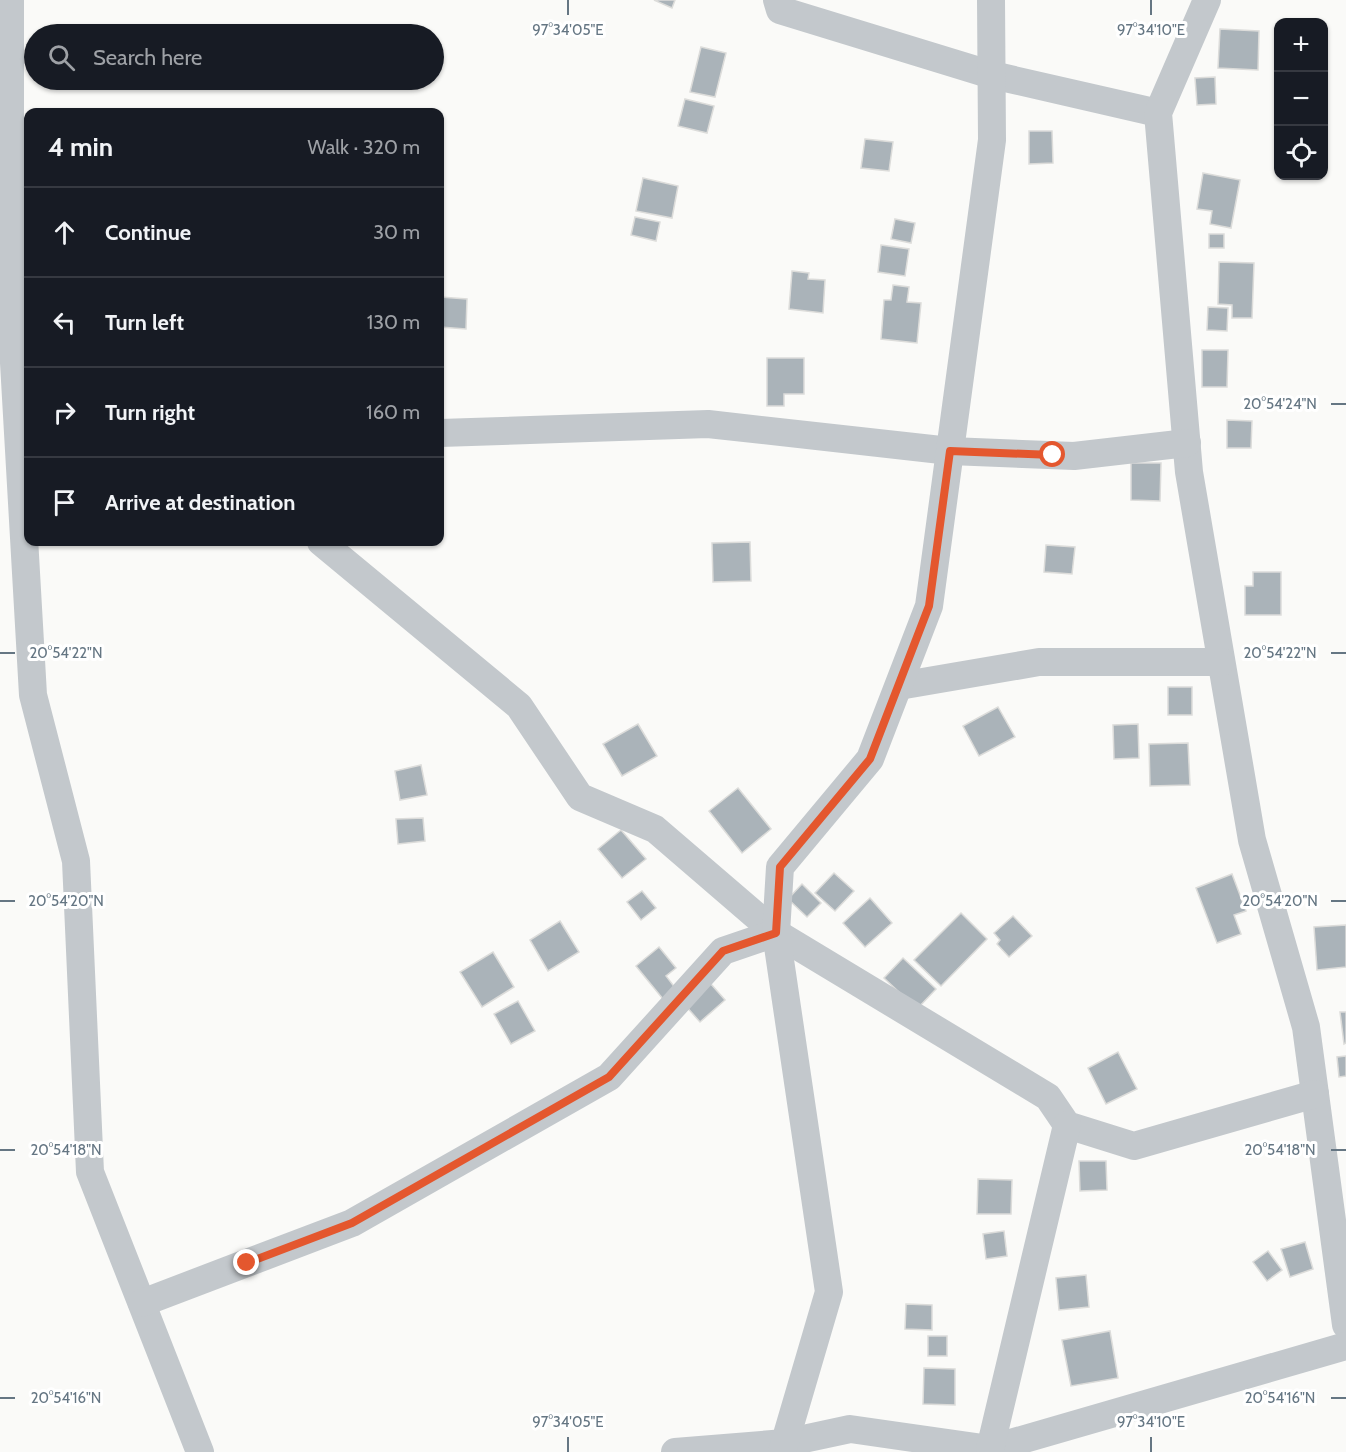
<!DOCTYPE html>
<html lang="en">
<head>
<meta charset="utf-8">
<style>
  body { margin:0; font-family:Cabin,sans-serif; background:#242831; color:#f1f3f6 }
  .controls { position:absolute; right:18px; top:18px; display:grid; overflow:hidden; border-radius:12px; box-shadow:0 2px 4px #0004 }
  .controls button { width:54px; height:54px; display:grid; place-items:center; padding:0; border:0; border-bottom:2px solid #363941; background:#171b24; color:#f1f3f6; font:30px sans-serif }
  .stop { position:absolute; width:18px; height:18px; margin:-14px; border:4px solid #e4572e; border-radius:50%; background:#fff }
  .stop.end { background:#e4572e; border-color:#fff; box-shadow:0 2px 6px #0008 }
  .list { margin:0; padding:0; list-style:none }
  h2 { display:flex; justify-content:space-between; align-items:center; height:78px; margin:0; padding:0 24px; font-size:26px }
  h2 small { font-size:20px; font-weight:400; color:#9ea1a6 }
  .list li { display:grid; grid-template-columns:39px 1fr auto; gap:18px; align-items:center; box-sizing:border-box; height:90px; padding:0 24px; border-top:2px solid #363941 }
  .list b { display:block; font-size:22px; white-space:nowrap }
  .list em { font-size:20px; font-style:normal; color:#9ea1a6 }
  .icon { flex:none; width:33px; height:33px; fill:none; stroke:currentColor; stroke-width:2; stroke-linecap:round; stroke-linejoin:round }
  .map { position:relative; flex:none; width:1346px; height:1452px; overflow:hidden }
  .search { position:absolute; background:#171b24; box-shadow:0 2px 4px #0004; left:24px; top:24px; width:420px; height:66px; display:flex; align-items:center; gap:15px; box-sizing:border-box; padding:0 21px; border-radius:33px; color:#9ea1a6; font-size:22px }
  .panel { position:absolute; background:#171b24; box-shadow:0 2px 4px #0004; left:24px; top:108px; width:420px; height:438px; border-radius:12px }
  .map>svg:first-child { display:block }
  .building { fill:#aab3b9; stroke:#dcdcda; stroke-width:1.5 }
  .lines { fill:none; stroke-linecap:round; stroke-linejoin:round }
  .minor { stroke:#c3c8cc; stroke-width:28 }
  .route { stroke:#e4572e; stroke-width:8 }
  .ticks { fill:none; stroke:#657683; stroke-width:2 }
  .ticks-label { font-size:15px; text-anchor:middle; fill:#657683; stroke:#fff; stroke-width:6; stroke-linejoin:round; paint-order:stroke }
</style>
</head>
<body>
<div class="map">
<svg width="1346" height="1452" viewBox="0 0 1346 1452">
  <rect width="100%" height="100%" fill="#fafaf8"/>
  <g class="building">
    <polygon points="654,0 675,0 672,8"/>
    <polygon points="1220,29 1259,31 1258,70 1218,68"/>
    <polygon points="701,47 726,53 715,97 690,92"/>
    <polygon points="1215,77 1216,104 1197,105 1195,78"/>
    <polygon points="685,99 714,106 707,133 678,126"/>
    <polygon points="1029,131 1052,131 1053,163 1029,164"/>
    <polygon points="865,139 893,142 889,171 861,168"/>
    <polygon points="1203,173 1240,180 1231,228 1210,224 1212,211 1197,209"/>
    <polygon points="643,178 678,186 672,218 636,211"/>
    <polygon points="635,217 660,222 656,241 631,235"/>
    <polygon points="895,219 915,223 911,243 891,239"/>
    <rect x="1209" y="234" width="15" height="14"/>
    <polygon points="881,245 909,249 905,276 878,272"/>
    <polygon points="1219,262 1254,263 1252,318 1232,318 1232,305 1218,304"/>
    <polygon points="792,271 809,273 808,279 825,280 823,313 789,309"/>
    <polygon points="893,285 909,287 907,302 921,303 917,343 881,339 884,300 891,300"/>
    <polygon points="440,297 467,299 466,329 440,327"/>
    <polygon points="1208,307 1228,308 1227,331 1207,330"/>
    <polygon points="1202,350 1228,350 1227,387 1202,387"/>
    <polygon points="767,358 804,358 804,394 784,394 784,406 767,406"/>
    <polygon points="1227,420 1252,421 1251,448 1227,448"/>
    <polygon points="1131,463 1161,463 1160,501 1131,500"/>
    <polygon points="750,542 751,581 713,582 712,543"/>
    <polygon points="1046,545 1075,547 1072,574 1044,572"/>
    <polygon points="1253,572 1281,572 1281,615 1245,615 1245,586 1253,586"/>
    <rect x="1168" y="687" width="24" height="28"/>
    <polygon points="998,707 1015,737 979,756 963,726"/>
    <polygon points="638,724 657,756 622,776 603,744"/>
    <polygon points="1138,724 1139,758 1114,759 1113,725"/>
    <polygon points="1188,743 1190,785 1150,786 1149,744"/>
    <polygon points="421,765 427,795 400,800 395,771"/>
    <polygon points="738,788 771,829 742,853 709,811"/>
    <polygon points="423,818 425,841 398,844 396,819"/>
    <polygon points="621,830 646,859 622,878 598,849"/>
    <polygon points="834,873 854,891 835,911 815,893"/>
    <polygon points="1232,874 1246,911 1234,915 1241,934 1217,943 1196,888"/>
    <polygon points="802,884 821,903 807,917 788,899"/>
    <polygon points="642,891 656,908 641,920 627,902"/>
    <polygon points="870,898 892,923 865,947 843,923"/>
    <polygon points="961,913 987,939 941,986 914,960"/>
    <polygon points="1013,916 1032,936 1009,957 997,944 1000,940 994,933"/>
    <polygon points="560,921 579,952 548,971 530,940"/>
    <polygon points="1346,925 1346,967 1317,970 1314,927"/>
    <polygon points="659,947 676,968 666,976 676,989 663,999 636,966"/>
    <polygon points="493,952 514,987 482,1007 460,972"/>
    <polygon points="903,958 936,989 917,1009 884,978"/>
    <polygon points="710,983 725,1000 700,1022 685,1005"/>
    <polygon points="518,1001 535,1031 511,1044 494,1014"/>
    <polygon points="1340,1012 1346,1012 1346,1043 1344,1044"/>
    <polygon points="1118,1052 1137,1089 1106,1104 1088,1068"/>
    <polygon points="1346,1056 1346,1076 1339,1077 1337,1057"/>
    <polygon points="1079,1161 1106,1161 1107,1190 1080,1191"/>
    <polygon points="978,1179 1012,1180 1011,1214 977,1214"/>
    <polygon points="1004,1231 1007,1256 986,1259 983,1234"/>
    <polygon points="1305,1242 1313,1269 1290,1277 1281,1249"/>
    <polygon points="1268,1251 1282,1270 1267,1281 1253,1262"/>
    <polygon points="1086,1275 1089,1307 1059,1310 1056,1278"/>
    <polygon points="906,1304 932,1305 932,1330 905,1329"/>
    <polygon points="1110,1331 1118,1378 1071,1386 1062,1340"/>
    <rect x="928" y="1336" width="19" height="20"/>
    <polygon points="924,1368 955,1369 955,1405 923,1404"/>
  </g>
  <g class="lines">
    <g class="minor">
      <polyline points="10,0 10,293 33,695 76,861 90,1172 200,1452"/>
      <polyline points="777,0 780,10 992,75 1158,113"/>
      <polyline points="1207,0 1158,113 1189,472 1252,840 1306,1027 1346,1325"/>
      <polyline points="440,433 708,424 950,451 1074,456 1187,443"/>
      <polyline points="321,542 519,706 580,797 655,829 776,933 1048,1097 1067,1125 1134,1146 1315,1094"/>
      <polyline points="899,686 1039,662 1221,662"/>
      <polyline points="142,1303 352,1223 609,1077 723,951 776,933"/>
      <polyline points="675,1452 785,1443 850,1429 990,1449 1346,1346"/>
      <polyline points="782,1452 829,1292 776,933 780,867 870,759 929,606 992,140 991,0"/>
      <polyline points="991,1452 990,1449 1067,1125"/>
    </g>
  </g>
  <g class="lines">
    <polyline class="route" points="247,1263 352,1223 609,1077 723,951 776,933 780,867 870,759 929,606 950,451 1053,455"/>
  </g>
  <path class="ticks" d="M568 0V15M1151 0V15M1331 404H1346M0 653H15M1331 653H1346M0 901H15M1331 901H1346M0 1150H15M1331 1150H1346M0 1398H15M1331 1398H1346M568 1437V1452M1151 1437V1452"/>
  <g class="ticks-label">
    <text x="568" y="35">97°34'05"E</text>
    <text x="1151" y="35">97°34'10"E</text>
    <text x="1280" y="409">20°54'24"N</text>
    <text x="66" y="658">20°54'22"N</text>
    <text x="1280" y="658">20°54'22"N</text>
    <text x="66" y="906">20°54'20"N</text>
    <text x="1280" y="906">20°54'20"N</text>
    <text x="66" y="1155">20°54'18"N</text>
    <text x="1280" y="1155">20°54'18"N</text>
    <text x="66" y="1403">20°54'16"N</text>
    <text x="1280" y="1403">20°54'16"N</text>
    <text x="568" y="1427">97°34'05"E</text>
    <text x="1151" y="1427">97°34'10"E</text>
  </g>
</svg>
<div class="controls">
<button>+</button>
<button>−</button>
<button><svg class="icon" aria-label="locate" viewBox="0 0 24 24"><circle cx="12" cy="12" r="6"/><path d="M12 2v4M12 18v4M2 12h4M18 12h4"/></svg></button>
</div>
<div class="stop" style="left:1053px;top:455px"></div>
<div class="stop end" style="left:247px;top:1263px"></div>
<div class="search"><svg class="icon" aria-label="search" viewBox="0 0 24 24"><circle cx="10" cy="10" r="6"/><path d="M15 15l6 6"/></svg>Search here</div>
<section class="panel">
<h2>4 min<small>Walk · 320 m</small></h2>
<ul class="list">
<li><svg class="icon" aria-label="ahead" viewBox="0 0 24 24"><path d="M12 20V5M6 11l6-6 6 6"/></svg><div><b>Continue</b></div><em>30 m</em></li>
<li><svg class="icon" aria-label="left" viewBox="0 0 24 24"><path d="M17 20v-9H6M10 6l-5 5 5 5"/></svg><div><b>Turn left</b></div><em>130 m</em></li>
<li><svg class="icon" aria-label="right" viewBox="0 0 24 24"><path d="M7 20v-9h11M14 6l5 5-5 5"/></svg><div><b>Turn right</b></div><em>160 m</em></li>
<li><svg class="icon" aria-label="arrive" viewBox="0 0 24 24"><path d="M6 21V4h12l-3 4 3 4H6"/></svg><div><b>Arrive at destination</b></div></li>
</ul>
</section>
</div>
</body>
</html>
